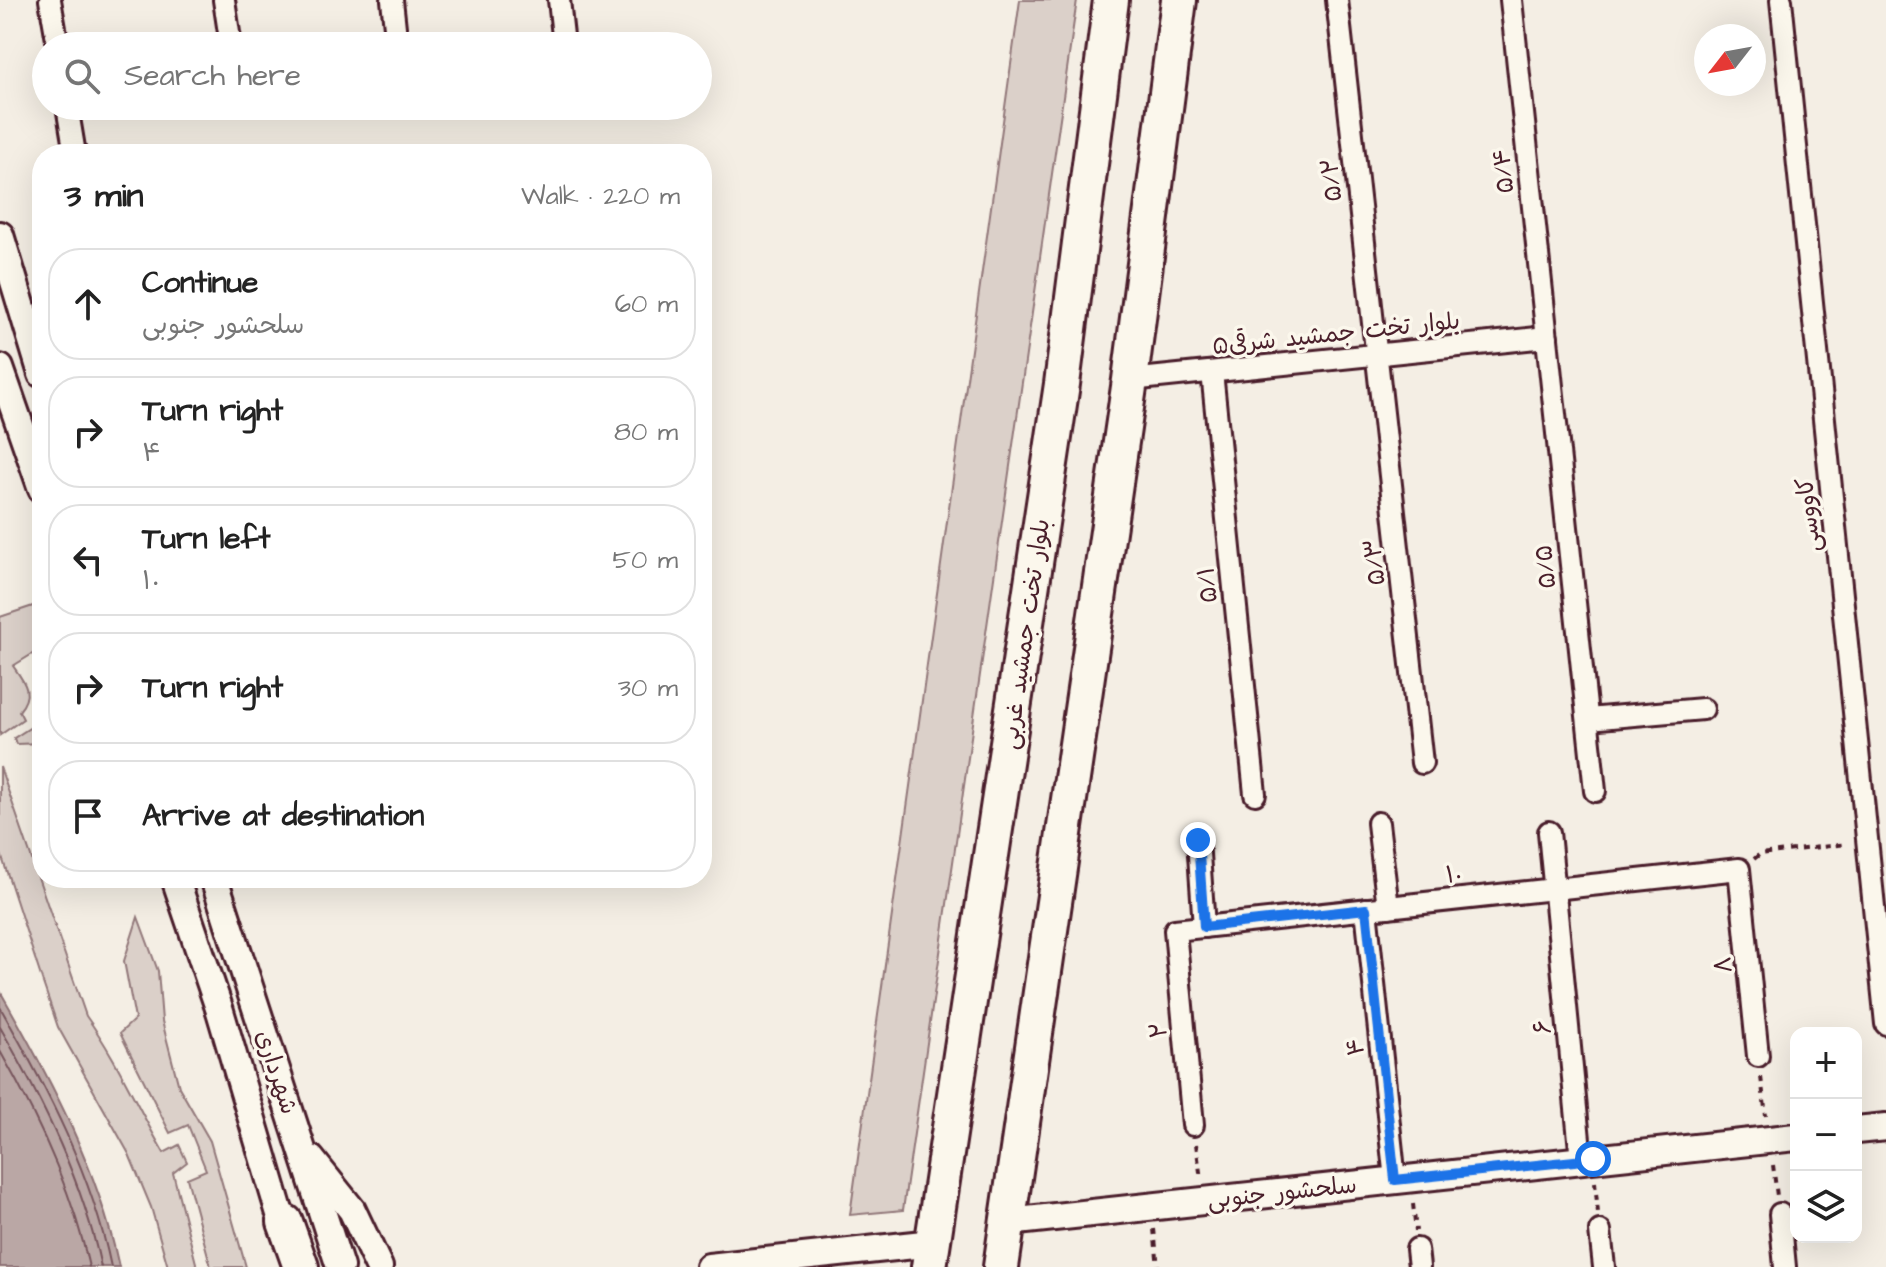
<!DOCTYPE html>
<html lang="en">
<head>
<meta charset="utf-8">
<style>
  body { margin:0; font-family:"Architects Daughter","Playpen Sans Arabic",sans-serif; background:#f6f6f6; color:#222 }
  .controls { position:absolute; right:24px; bottom:24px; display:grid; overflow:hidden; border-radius:16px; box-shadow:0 8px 32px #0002 }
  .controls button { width:72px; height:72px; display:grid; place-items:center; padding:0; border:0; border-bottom:2px solid #e0e0e0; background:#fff; color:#222; font:40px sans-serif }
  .compass { position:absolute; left:1694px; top:24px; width:72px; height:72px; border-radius:50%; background:#fff; box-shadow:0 8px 32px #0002; rotate:239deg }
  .stop { position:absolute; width:24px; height:24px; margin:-18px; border:6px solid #1a73e8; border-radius:50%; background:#fff }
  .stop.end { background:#1a73e8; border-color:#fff; box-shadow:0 2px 8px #0008 }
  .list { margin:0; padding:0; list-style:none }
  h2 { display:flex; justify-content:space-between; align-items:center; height:104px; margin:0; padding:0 32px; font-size:34px }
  h2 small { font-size:26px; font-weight:400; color:#767676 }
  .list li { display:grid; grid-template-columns:52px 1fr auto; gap:24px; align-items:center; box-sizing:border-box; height:112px; margin:0 16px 16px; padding:0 16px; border:2px solid #e0e0e0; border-radius:32px }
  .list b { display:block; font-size:30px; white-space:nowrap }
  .list p { margin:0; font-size:26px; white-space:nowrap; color:#767676 }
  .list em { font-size:26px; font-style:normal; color:#767676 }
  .icon { flex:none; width:44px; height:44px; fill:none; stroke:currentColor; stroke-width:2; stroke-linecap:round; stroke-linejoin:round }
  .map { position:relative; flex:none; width:1886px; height:1267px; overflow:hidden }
  .search { position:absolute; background:#fff; box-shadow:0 8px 32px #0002; left:32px; top:32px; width:680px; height:88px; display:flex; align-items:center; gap:20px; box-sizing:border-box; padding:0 28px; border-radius:44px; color:#767676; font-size:30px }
  .panel { position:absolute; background:#fff; box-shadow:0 8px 32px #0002; left:32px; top:144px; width:680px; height:744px; border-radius:32px }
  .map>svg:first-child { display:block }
  .green { fill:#dbd0c9; stroke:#92787a; stroke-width:2 }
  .water { fill:#baa7a5; stroke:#8d7174; stroke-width:2 }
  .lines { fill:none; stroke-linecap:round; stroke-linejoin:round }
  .shore { stroke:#77555c; stroke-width:2 }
  .minor-casing { stroke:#4a1f2b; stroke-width:26 }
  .tertiary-casing { stroke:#4a1f2b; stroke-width:32 }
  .primary-casing { stroke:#4a1f2b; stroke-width:40 }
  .path { stroke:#4a1f2b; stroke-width:4; stroke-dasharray:6 6; stroke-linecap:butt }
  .minor { stroke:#fbf7ec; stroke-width:20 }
  .tertiary { stroke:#fbf7ec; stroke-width:26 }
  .primary { stroke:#fbf7ec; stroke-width:34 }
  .route { stroke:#1a73e8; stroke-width:10 }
  .labels { text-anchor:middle; stroke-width:7; stroke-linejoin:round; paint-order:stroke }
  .street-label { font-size:24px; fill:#4a1f2b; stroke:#fbf7ec }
</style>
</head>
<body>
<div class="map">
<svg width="1886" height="1267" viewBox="0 0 1886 1267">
  <rect width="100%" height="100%" fill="#f4eee4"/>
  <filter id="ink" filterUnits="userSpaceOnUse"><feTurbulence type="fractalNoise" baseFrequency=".0125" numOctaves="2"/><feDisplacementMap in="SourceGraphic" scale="16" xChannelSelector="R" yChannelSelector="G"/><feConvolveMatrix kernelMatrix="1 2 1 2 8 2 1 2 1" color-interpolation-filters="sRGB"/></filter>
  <g filter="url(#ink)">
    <g class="green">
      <polygon points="1020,0 1077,0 903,1210 850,1215"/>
      <path d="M42 603V648L13 666C25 683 34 693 19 711L23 719 0 735V617Z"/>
      <polygon points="42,720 42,743 16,744 14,738"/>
      <path d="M0 767 86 1016C117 1059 137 1107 164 1153L179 1145 187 1162 173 1173 197 1267H168L151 1207 129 1154 58 1027 43 983 0 851Z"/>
      <polygon points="138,917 158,971 162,1021 179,1087 210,1141 246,1267 211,1267 187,1178 206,1170 188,1125 170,1133 120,1033 135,1019 124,961"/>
    </g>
    <path class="water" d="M0 991C50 1078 98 1168 119 1267H0Z"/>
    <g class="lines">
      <g class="shore">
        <path d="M0 1007C47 1089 92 1174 111 1267"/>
        <path d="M0 1027C43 1102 83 1182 101 1267"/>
        <path d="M0 1051C38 1118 73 1192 89 1267"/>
      </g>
      <defs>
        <g id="minor">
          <polyline points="50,0 58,46"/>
          <polyline points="224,0 231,46"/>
          <polyline points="392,0 397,46"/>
          <polyline points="559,0 563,36"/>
          <polyline points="1337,0 1422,763"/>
          <polyline points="1511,0 1595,791"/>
          <polyline points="1781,0 1886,1024"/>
          <polyline points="67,106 75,154"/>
          <polyline points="1212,372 1255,794"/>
          <polyline points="1130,380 1547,337"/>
          <polyline points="1588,719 1703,709"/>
          <polyline points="1378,823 1388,907"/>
          <polyline points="1549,832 1581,1160"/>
          <polyline points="1198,840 1204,927"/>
          <polyline points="1366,909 1395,1180"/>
          <polyline points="1193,1125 1175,930 1739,869 1758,1056"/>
          <polyline points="1780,1214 1785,1267"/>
          <polyline points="1600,1231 1604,1267"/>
          <polyline points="1417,1249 1419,1267"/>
        </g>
        <g id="tertiary">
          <polyline points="0,235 42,374"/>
          <polyline points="0,368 42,489"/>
          <polyline points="175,878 220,1011 288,1241"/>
          <polyline points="214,878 340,1267"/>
          <polyline points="1856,1130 1886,1127"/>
          <polyline points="311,1159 352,1210 379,1267"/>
          <polyline points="1008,1222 1796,1137"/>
          <polyline points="709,1267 933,1243"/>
        </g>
        <g id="primary">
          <polyline points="285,1222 301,1267"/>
          <polyline points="929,1267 1062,384 1111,0"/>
          <polyline points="1001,1267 1130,380 1179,0"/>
        </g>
      </defs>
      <use href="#minor" class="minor-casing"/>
      <use href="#tertiary" class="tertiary-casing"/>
      <use href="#primary" class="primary-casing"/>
      <g class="path">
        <polyline points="1754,859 1760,854 1847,844"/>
        <polyline points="1761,1077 1766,1116"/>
        <polyline points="1196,1144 1201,1179"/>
        <polyline points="1773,1165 1777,1196"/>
        <polyline points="1595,1182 1598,1213"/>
        <polyline points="1413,1204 1416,1231"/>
        <polyline points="1154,1229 1158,1267"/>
      </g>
      <use href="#minor" class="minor"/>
      <use href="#tertiary" class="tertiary"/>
      <use href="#primary" class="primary"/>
    </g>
  </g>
  <g class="lines" filter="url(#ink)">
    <polyline class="route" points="1198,840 1204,927 1366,909 1395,1180 1593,1159"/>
  </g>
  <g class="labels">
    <g class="street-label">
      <text transform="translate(1503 171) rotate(-96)" y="8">۵/۴</text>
      <text transform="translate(1331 180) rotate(-96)" y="8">۵/۲</text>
      <text transform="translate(1336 333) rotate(-6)" y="8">بلوار تخت جمشید شرقی۵</text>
      <text transform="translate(1808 515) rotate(-96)" y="8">کاووسی</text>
      <text transform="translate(1374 562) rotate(-96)" y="8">۵/۳</text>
      <text transform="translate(1545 567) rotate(-96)" y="8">۵/۵</text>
      <text transform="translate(1207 585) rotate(-96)" y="8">۵/۱</text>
      <text transform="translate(1025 634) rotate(-82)" y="8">بلوار تخت جمشید غربی</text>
      <text transform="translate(1454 874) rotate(-6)" y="8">۱۰</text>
      <text transform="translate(1723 965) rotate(-96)" y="8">۸</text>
      <text transform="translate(1542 1027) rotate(-96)" y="8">۶</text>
      <text transform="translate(1158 1030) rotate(-95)" y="8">۲</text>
      <text transform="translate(1355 1047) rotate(-96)" y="8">۴</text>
      <text transform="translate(277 1072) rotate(72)" y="8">شهرداری</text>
      <text transform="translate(1282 1192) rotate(-6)" y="8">سلحشور جنوبی</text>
    </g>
  </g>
</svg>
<div class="controls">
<button>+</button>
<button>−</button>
<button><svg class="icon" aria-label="layers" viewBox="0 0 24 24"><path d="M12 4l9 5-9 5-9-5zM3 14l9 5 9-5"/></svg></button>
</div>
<svg class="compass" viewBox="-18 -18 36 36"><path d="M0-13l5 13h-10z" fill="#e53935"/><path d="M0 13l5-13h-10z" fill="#767676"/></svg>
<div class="stop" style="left:1593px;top:1159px"></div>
<div class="stop end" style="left:1198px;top:840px"></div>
<div class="search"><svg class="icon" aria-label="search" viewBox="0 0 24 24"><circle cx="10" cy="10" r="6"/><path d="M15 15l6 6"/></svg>Search here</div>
<section class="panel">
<h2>3 min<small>Walk · 220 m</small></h2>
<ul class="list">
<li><svg class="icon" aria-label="ahead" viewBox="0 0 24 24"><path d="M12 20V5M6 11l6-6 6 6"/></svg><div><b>Continue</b><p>سلحشور جنوبی</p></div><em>60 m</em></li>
<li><svg class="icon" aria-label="right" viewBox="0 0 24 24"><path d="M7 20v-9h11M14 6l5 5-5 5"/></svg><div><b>Turn right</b><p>۴</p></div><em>80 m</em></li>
<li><svg class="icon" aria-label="left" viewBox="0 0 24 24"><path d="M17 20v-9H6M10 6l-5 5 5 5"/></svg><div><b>Turn left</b><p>۱۰</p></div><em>50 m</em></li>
<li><svg class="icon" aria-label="right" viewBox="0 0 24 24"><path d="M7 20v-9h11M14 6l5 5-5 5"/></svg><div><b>Turn right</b></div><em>30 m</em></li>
<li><svg class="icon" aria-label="arrive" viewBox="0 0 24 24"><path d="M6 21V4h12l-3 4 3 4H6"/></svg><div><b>Arrive at destination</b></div></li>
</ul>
</section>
</div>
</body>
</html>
